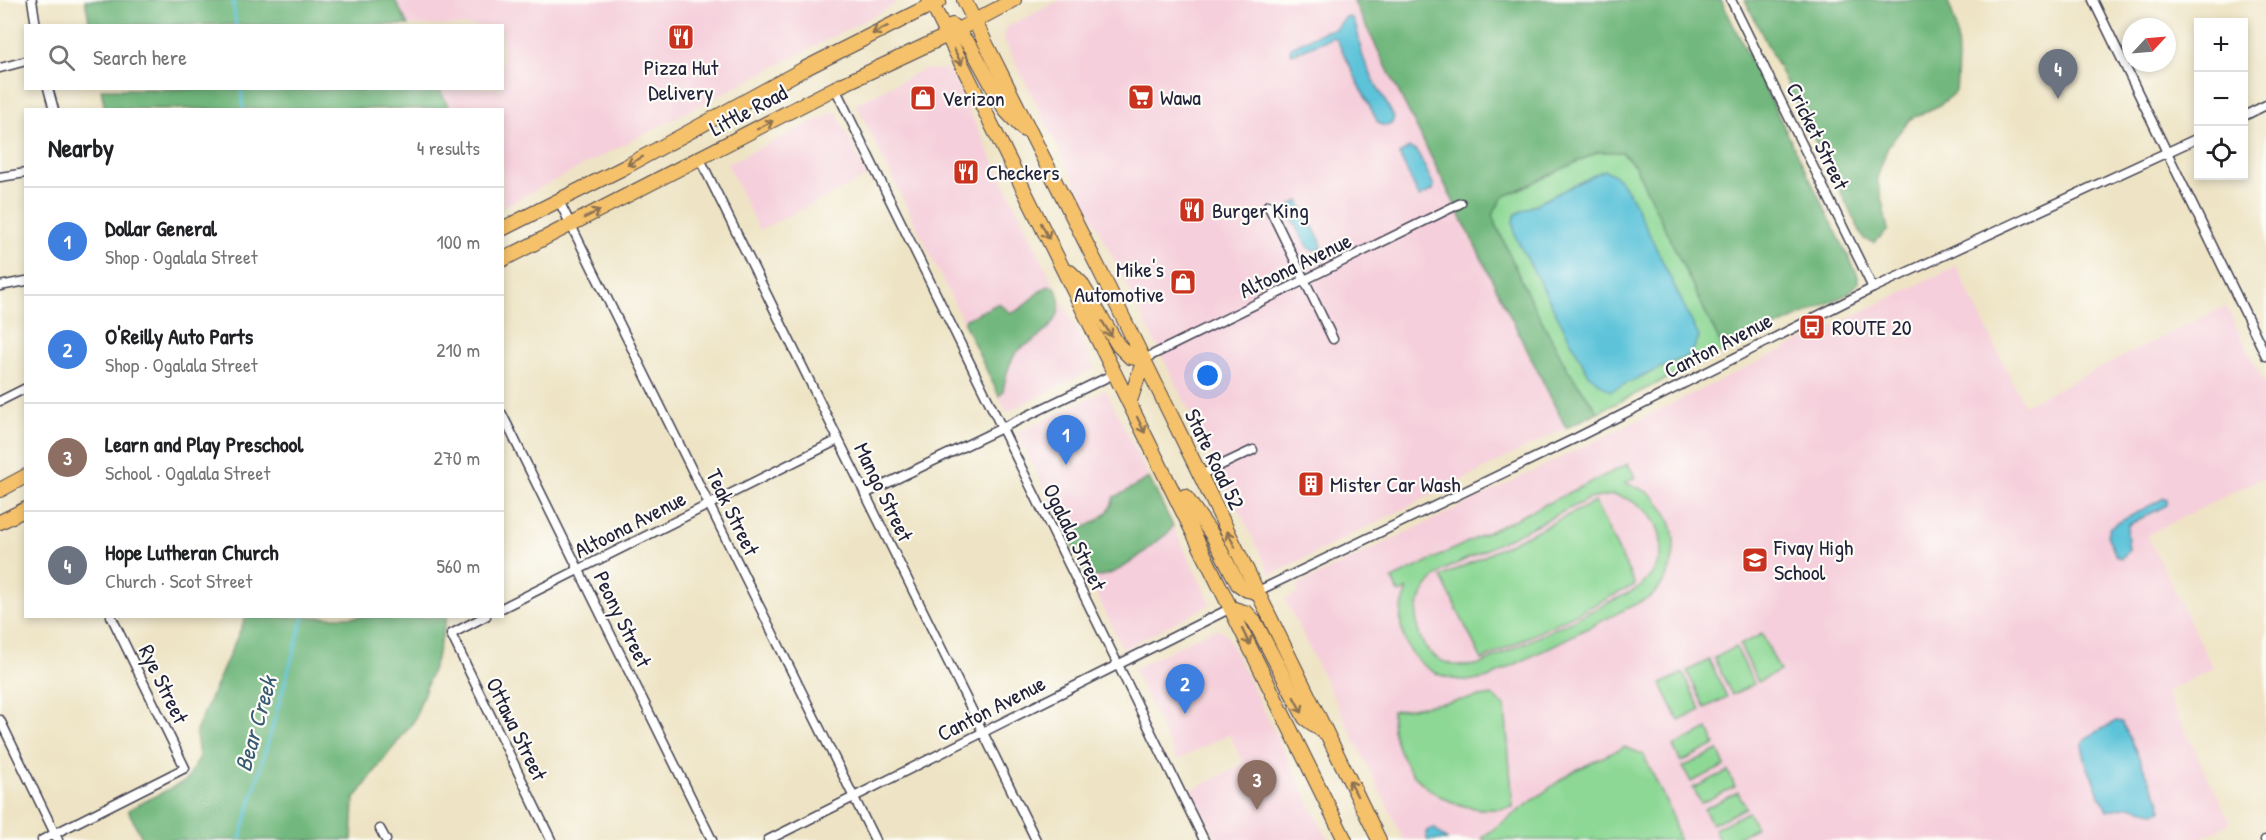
<!DOCTYPE html>
<html lang="en">
<head>
<meta charset="utf-8">
<style>
  body { margin:0; font-family:"Patrick Hand",sans-serif; background:#f6f6f6; color:#202124 }
  .controls { position:absolute; right:18px; top:18px; display:grid; overflow:hidden; border-radius:0px; box-shadow:0 3px 9px #0003 }
  .controls button { width:54px; height:54px; display:grid; place-items:center; padding:0; border:0; border-bottom:2px solid #e0e0e0; background:#fff; color:#202124; font:30px sans-serif }
  .compass { position:absolute; left:2122px; top:18px; width:54px; height:54px; border-radius:50%; background:#fff; box-shadow:0 3px 9px #0003; rotate:64deg }
  .you { position:absolute; left:1208px; top:376px; width:21px; height:21px; margin:-15px; border:4px solid #fff; border-radius:50%; background:#1a73e8; box-shadow:0 0 0 9px #1a73e833 }
  .badge { display:grid; place-items:center; width:39px; height:39px; border-radius:50%; background:#c8321e; color:#fff; font-size:20px; font-weight:700 }
  .pin { position:absolute; translate:-50% -50px; filter:drop-shadow(0 2px 3px #0008) }
  .pin::after { content:''; position:absolute; top:32px; width:21px; height:18px; background:inherit; clip-path:polygon(0 0,100% 0,50% 100%) }
  .list { margin:0; padding:0; list-style:none }
  h2 { display:flex; justify-content:space-between; align-items:center; height:78px; margin:0; padding:0 24px; font-size:26px }
  h2 small { font-size:20px; font-weight:400; color:#757577 }
  .list li { display:grid; grid-template-columns:39px 1fr auto; gap:18px; align-items:center; box-sizing:border-box; height:108px; padding:0 24px; border-top:2px solid #e0e0e0 }
  .list b { display:block; font-size:22px; white-space:nowrap }
  .list p { margin:0; font-size:20px; white-space:nowrap; color:#757577 }
  .list em { font-size:20px; font-style:normal; color:#757577 }
  .icon { flex:none; width:33px; height:33px; fill:none; stroke:currentColor; stroke-width:2; stroke-linecap:round; stroke-linejoin:round }
  .map { position:relative; flex:none; width:2266px; height:840px; overflow:hidden }
  .search { position:absolute; background:#fff; box-shadow:0 3px 9px #0003; left:24px; top:24px; width:480px; height:66px; display:flex; align-items:center; gap:15px; box-sizing:border-box; padding:0 21px; border-radius:0px; color:#757577; font-size:22px }
  .panel { position:absolute; background:#fff; box-shadow:0 3px 9px #0003; left:24px; top:108px; width:480px; height:510px; border-radius:0px }
  .map>svg:first-child { display:block }
  .built { fill:#f5cfdb }
  .green { fill:#8dd895; stroke:#587d68; stroke-width:1.5; fill-rule:evenodd }
  .forest { fill:#72b87e; stroke:#4a6d5c; stroke-width:1.5 }
  .water { fill:#5cc3d9; stroke:#3f728a; stroke-width:1.5 }
  .lines { fill:none; stroke-linecap:round; stroke-linejoin:round }
  .stream { stroke:#5cc3d9; stroke-width:3 }
  .minor-casing { stroke:#413f50; stroke-width:11 }
  .primary-casing { stroke:#413f50; stroke-width:16 }
  .minor { stroke:#fff; stroke-width:8 }
  .primary { stroke:#f5c16b; stroke-width:14 }
  .oneway { stroke:#8c7253 }
  .labels { text-anchor:middle; stroke-width:4.5; stroke-linejoin:round; paint-order:stroke }
  .poi-label { font-size:22px; fill:#22223b; stroke:#fdfcf7; text-anchor:start }
  .street-label { font-size:22px; fill:#22223b; stroke:#fdfcf7 }
  .water-label { font-size:24px; font-style:italic; fill:#365a72; stroke:#fdfcf7 }
</style>
</head>
<body>
<div class="map">
<svg width="2266" height="840" viewBox="0 0 2266 840">
  <rect width="100%" height="100%" fill="#fdfcf7"/>
  <filter id="ink" filterUnits="userSpaceOnUse"><feTurbulence type="fractalNoise" baseFrequency=".0167" numOctaves="2"/><feDisplacementMap in="SourceGraphic" scale="12" xChannelSelector="R" yChannelSelector="G"/><feConvolveMatrix kernelMatrix="1 2 1 2 8 2 1 2 1" color-interpolation-filters="sRGB"/></filter>
  <filter id="wash" filterUnits="userSpaceOnUse"><feTurbulence type="fractalNoise" baseFrequency=".008" numOctaves="4" result="noise"/><feDisplacementMap in="SourceGraphic" scale="24" xChannelSelector="R" yChannelSelector="G"/><feGaussianBlur stdDeviation="1.35" result="paint"/><feColorMatrix in="noise" values="0 0 0 0 0 0 0 0 0 0 0 0 0 0 0 0 0 1.4 0 .05"/><feComposite in="paint" operator="in"/></filter>
  <g filter="url(#wash)">
    <rect width="100%" height="100%" fill="#eee4c5"/>
    <g class="built">
      <polygon points="395,0 896,0 894,5 503,207 502,110 450,109 439,89 502,88 502,26 408,25"/>
      <polygon points="1061,0 1353,0 1566,428 1271,575 1003,37 1007,27"/>
      <polygon points="924,69 949,70 1055,287 1049,286 1032,296 1024,307 1014,313 1009,312 999,303 966,319 964,323 856,104"/>
      <polygon points="836,111 867,177 759,230 727,164"/>
      <polygon points="1956,266 2024,405 2226,306 2266,387 2266,476 2147,535 2213,668 2166,692 2231,823 2197,840 1404,840 1285,599 1299,593 1296,586"/>
      <polygon points="1060,296 1095,368 1007,412 996,390 999,395 1003,392 1006,374 1017,352 1039,337 1058,313 1062,304"/>
      <polygon points="1106,390 1149,478 1134,486 1128,492 1114,497 1108,512 1091,523 1075,530 1068,530 1067,535 1017,433"/>
      <polygon points="1173,526 1211,604 1123,649 1086,573 1090,577 1132,561 1167,534"/>
      <polygon points="1213,629 1225,632 1328,840 1217,840 1192,790 1244,764 1229,734 1177,760 1133,669"/>
    </g>
    <g class="green">
      <polygon points="1598,152 1622,152 1635,166 1724,351 1598,412 1568,370 1523,285 1492,215 1502,197"/>
      <path d="M1628 464 1635 477 1625 483C1635 487 1646 489 1654 497 1682 526 1680 568 1652 596L1488 678C1450 688 1406 667 1401 625 1399 613 1404 600 1408 589L1399 593 1392 579ZM1613 495C1649 500 1674 536 1654 570 1651 577 1644 583 1639 588L1481 664C1419 678 1392 608 1444 570L1589 499Z"/>
      <polygon points="1595,502 1635,585 1482,660 1441,577"/>
      <polygon points="1762,634 1780,671 1758,682 1740,645"/>
      <polygon points="1736,647 1754,684 1732,695 1714,658"/>
      <polygon points="1709,660 1727,697 1705,708 1687,671"/>
      <polygon points="1683,673 1701,710 1679,721 1661,684"/>
      <path d="M1492 695 1505 706 1513 807C1451 820 1390 777 1392 711Z"/>
      <polygon points="1708,729 1715,745 1681,762 1673,746"/>
      <polygon points="1624,747 1643,754 1670,810 1679,840 1483,840 1483,837 1570,773"/>
      <polygon points="1718,750 1725,766 1691,782 1683,767"/>
      <polygon points="1728,771 1735,787 1701,803 1693,788"/>
      <polygon points="1738,792 1746,808 1712,824 1704,809"/>
      <polygon points="1748,812 1756,828 1731,840 1719,840 1714,829"/>
    </g>
    <g class="forest">
      <polygon points="85,0 395,0 408,25 90,25"/>
      <polygon points="1353,0 1721,0 1858,276 1858,283 1848,294 1724,351 1635,166 1622,152 1598,152 1503,197 1492,215 1523,285 1568,370 1598,412 1566,428"/>
      <path d="M1745 0H1946L1948 2C1960 28 1959 62 1956 91L1940 105 1910 119 1888 146 1877 178 1888 230 1874 243 1864 239Z"/>
      <polygon points="101,89 439,89 450,109 105,109"/>
      <path d="M1049 286 1055 287C1067 312 1053 327 1033 341 1028 344 1021 348 1017 352 1008 363 1005 379 1003 392L999 396 964 323 966 319 999 303C1002 305 1007 311 1010 312 1020 316 1036 289 1049 286Z"/>
      <path d="M1149 478 1173 526 1167 534C1144 550 1120 579 1089 577L1067 535 1068 530C1081 530 1100 522 1108 511 1111 507 1113 501 1114 497 1127 492 1137 484 1149 478Z"/>
      <polygon points="246,617 447,617 437,656 414,721 381,763 354,800 352,840 143,840 128,810 187,780 199,758 196,731"/>
    </g>
    <g class="water">
      <path d="M1346 17 1352 18C1360 32 1358 40 1362 54 1368 73 1385 99 1394 118L1392 123 1384 126 1378 123 1337 40 1333 37 1292 54 1290 50 1291 47 1325 31 1335 29Z"/>
      <polygon points="1409,148 1417,151 1434,186 1433,190 1419,197 1399,154"/>
      <path d="M1604 170C1618 174 1624 186 1632 198L1699 337 1691 354 1610 391 1589 375 1515 236 1513 220 1516 214Z"/>
      <path d="M1299 201 1321 242 1322 248 1318 250H1311C1303 240 1288 218 1291 205Z"/>
      <polygon points="2164,498 2167,500 2167,505 2128,525 2127,534 2129,550 2122,558 2116,556 2107,535 2110,527"/>
      <polygon points="2116,721 2122,722 2160,802 2162,810 2154,812 2129,806 2107,811 2087,766 2082,746 2086,738"/>
      <polygon points="1430,829 1435,829 1447,840 1427,840 1426,832"/>
    </g>
    <g class="lines">
      <g class="stream">
        <polyline points="233,0 236,26"/>
        <polyline points="241,88 243,110"/>
        <polyline points="240,840 304,616"/>
      </g>
    </g>
  </g>
  <g filter="url(#ink)">
    <g class="lines">
      <defs>
        <g id="minor">
          <polyline points="32,0 36,26"/>
          <polyline points="1731,0 1873,288"/>
          <polyline points="2093,0 2266,356"/>
          <polyline points="0,68 26,61"/>
          <polyline points="48,88 54,110"/>
          <polyline points="835,88 1204,840"/>
          <polyline points="2244,116 2266,105"/>
          <polyline points="700,159 1036,840"/>
          <polyline points="0,177 26,173"/>
          <polyline points="559,201 875,840"/>
          <polyline points="1268,205 1333,339"/>
          <polyline points="0,286 26,281"/>
          <polyline points="1144,359 1461,203"/>
          <polyline points="0,401 26,388"/>
          <polyline points="502,414 712,840"/>
          <polyline points="1200,475 1253,450"/>
          <polyline points="865,494 1116,373"/>
          <polyline points="1256,592 1576,438 1873,288 2198,138"/>
          <polyline points="502,608 838,440"/>
          <polyline points="486,616 451,634 551,840"/>
          <polyline points="0,720 58,840"/>
          <polyline points="380,829 386,840"/>
          <polyline points="42,840 185,768 111,616"/>
          <polyline points="768,840 1231,608"/>
          <polyline points="2265,840 2266,840"/>
        </g>
        <g id="primary">
          <polyline points="930,0 1345,840"/>
          <polyline points="964,0 1111,293 1379,840"/>
          <polyline points="952,25 971,47 1006,111 1024,130"/>
          <polyline points="502,229 625,167 804,69 939,1"/>
          <polyline points="502,260 835,88 948,35 1014,0"/>
          <polyline points="1070,272 1081,283 1118,345 1130,357 1144,359"/>
          <polyline points="1130,401 1144,359"/>
          <polyline points="0,490 26,476"/>
          <polyline points="1185,496 1213,536 1238,584 1247,590 1256,592"/>
          <polyline points="0,522 26,509"/>
          <polyline points="1231,608 1247,613 1255,622 1305,718 1324,732"/>
        </g>
      </defs>
      <use href="#minor" class="minor-casing"/>
      <use href="#primary" class="primary-casing"/>
      <use href="#minor" class="minor"/>
      <use href="#primary" class="primary"/>
    </g>
    <defs><path id="oneway-shaft" d="M-6 0H5M1.5-3L5.5 0L1.5 3" fill="none" stroke-width="1.6" stroke-linecap="round" stroke-linejoin="round" transform="scale(1.5)"/></defs>
    <g class="oneway">
      <use href="#oneway-shaft" transform="translate(880 30) rotate(153)"/>
      <use href="#oneway-shaft" transform="translate(958 57) rotate(64)"/>
      <use href="#oneway-shaft" transform="translate(765 125) rotate(-28)"/>
      <use href="#oneway-shaft" transform="translate(635 161) rotate(152)"/>
      <use href="#oneway-shaft" transform="translate(592 214) rotate(-27)"/>
      <use href="#oneway-shaft" transform="translate(1045 231) rotate(64)"/>
      <use href="#oneway-shaft" transform="translate(1107 329) rotate(59)"/>
      <use href="#oneway-shaft" transform="translate(1141 425) rotate(64)"/>
      <use href="#oneway-shaft" transform="translate(1231 539) rotate(-116)"/>
      <use href="#oneway-shaft" transform="translate(1246 637) rotate(64)"/>
      <use href="#oneway-shaft" transform="translate(1298 705) rotate(62)"/>
      <use href="#oneway-shaft" transform="translate(1353 788) rotate(-117)"/>
    </g>
  </g>
  <defs>
    <symbol id="restaurant-square" viewBox="-11 -11 22 22"><rect x="-9" y="-9" width="18" height="18" rx="4" fill="#c8321e" stroke="#fdfcf7"/><path d="M-5-6h1v4h1v-4h1v4h1v-4h1v5L-1.5 .5V6h-2V.5L-5-1ZM5-6V6H3V1.5H1.5Q1.5-4 5-6Z" fill="#fff"/></symbol>
    <symbol id="supermarket-square" viewBox="-11 -11 22 22"><rect x="-9" y="-9" width="18" height="18" rx="4" fill="#c8321e" stroke="#fdfcf7"/><path d="M-6-5.5h2.5l.6 2H6L4.5 2H-2.5L-4.4-4H-6ZM-1.5 3.2a1.3 1.3 0 1 0 .1 0ZM3 3.2a1.3 1.3 0 1 0 .1 0Z" fill="#fff"/></symbol>
    <symbol id="shop-square" viewBox="-11 -11 22 22"><rect x="-9" y="-9" width="18" height="18" rx="4" fill="#c8321e" stroke="#fdfcf7"/><path d="M-5-2.5h2.3a2.7 3.5 0 0 1 5.4 0H5L5.5 6h-11ZM-1.5-2.5h3a1.5 2.3 0 0 0-3 0Z" fill="#fff"/></symbol>
    <symbol id="bus-square" viewBox="-11 -11 22 22"><rect x="-9" y="-9" width="18" height="18" rx="4" fill="#c8321e" stroke="#fdfcf7"/><path d="M-5-6H5V4H4V6H2V4H-2V6H-4V4H-5ZM-3.5-4V0h7V-4ZM-3.5 1.2v1.5H-2V1.2ZM2 1.2v1.5H3.5V1.2Z" fill="#fff"/></symbol>
    <symbol id="building-square" viewBox="-11 -11 22 22"><rect x="-9" y="-9" width="18" height="18" rx="4" fill="#c8321e" stroke="#fdfcf7"/><path d="M-4-6H4V6H1V3H-1V6H-4ZM-2.5-4.3h1.7v1.8h-1.7ZM.8-4.3h1.7v1.8H.8ZM-2.5-1h1.7V.8h-1.7ZM.8-1h1.7V.8H.8Z" fill="#fff"/></symbol>
    <symbol id="school-square" viewBox="-11 -11 22 22"><rect x="-9" y="-9" width="18" height="18" rx="4" fill="#c8321e" stroke="#fdfcf7"/><path d="M0-5L7-2L0 1L-7-2ZM-4 1L0 2.5L4 1V4Q0 6-4 4Z" fill="#fff"/></symbol>
  </defs>
  <g fill-rule="evenodd">
    <use href="#restaurant-square" x="666" y="22" width="30" height="30"/>
    <use href="#supermarket-square" x="1126" y="82" width="30" height="30"/>
    <use href="#shop-square" x="908" y="83" width="30" height="30"/>
    <use href="#restaurant-square" x="951" y="157" width="30" height="30"/>
    <use href="#restaurant-square" x="1177" y="195" width="30" height="30"/>
    <use href="#shop-square" x="1168" y="267" width="30" height="30"/>
    <use href="#bus-square" x="1797" y="312" width="30" height="30"/>
    <use href="#building-square" x="1296" y="469" width="30" height="30"/>
    <use href="#school-square" x="1740" y="545" width="30" height="30"/>
  </g>
  <g class="labels">
    <g class="poi-label">
      <text x="681" y="75" text-anchor="middle">Pizza Hut<tspan x="681" dy="25">Delivery</tspan></text>
      <text x="1160" y="105">Wawa</text>
      <text x="942" y="106">Verizon</text>
      <text x="986" y="180">Checkers</text>
      <text x="1212" y="218">Burger King</text>
      <text x="1164" y="277" text-anchor="end">Mike's<tspan x="1164" dy="25">Automotive</tspan></text>
      <text x="1832" y="335">ROUTE 20</text>
      <text x="1330" y="492">Mister Car Wash</text>
      <text x="1774" y="555">Fivay High<tspan x="1774" dy="25">School</tspan></text>
    </g>
    <g class="street-label">
      <text transform="translate(748 110) rotate(-28)" y="8">Little Road</text>
      <text transform="translate(1818 136) rotate(64)" y="8">Cricket Street</text>
      <text transform="translate(1295 265) rotate(-26)" y="8">Altoona Avenue</text>
      <text transform="translate(1718 345) rotate(-27)" y="8">Canton Avenue</text>
      <text transform="translate(1215 459) rotate(64)" y="8">State Road 52</text>
      <text transform="translate(884 492) rotate(64)" y="8">Mango Street</text>
      <text transform="translate(733 512) rotate(64)" y="8">Teak Street</text>
      <text transform="translate(630 524) rotate(-27)" y="8">Altoona Avenue</text>
      <text transform="translate(1075 537) rotate(64)" y="8">Ogalala Street</text>
      <text transform="translate(623 619) rotate(64)" y="8">Peony Street</text>
      <text transform="translate(164 684) rotate(64)" y="8">Rye Street</text>
      <text transform="translate(991 708) rotate(-27)" y="8">Canton Avenue</text>
      <text transform="translate(517 729) rotate(64)" y="8">Ottawa Street</text>
    </g>
    <g class="water-label">
      <text transform="translate(256 724) rotate(-74)" y="8">Bear Creek</text>
    </g>
  </g>
</svg>
<div class="controls">
<button>+</button>
<button>−</button>
<button><svg class="icon" aria-label="locate" viewBox="0 0 24 24"><circle cx="12" cy="12" r="6"/><path d="M12 2v4M12 18v4M2 12h4M18 12h4"/></svg></button>
</div>
<svg class="compass" viewBox="-18 -18 36 36"><path d="M0-13l5 13h-10z" fill="#e53935"/><path d="M0 13l5-13h-10z" fill="#757577"/></svg>
<div class="you"></div>
<div class="pin badge" style="left:1066px;top:465px;background:#3f7fe0">1</div>
<div class="pin badge" style="left:1185px;top:714px;background:#3f7fe0">2</div>
<div class="pin badge" style="left:1257px;top:810px;background:#8d6e63">3</div>
<div class="pin badge" style="left:2058px;top:99px;background:#6b7280">4</div>
<div class="search"><svg class="icon" aria-label="search" viewBox="0 0 24 24"><circle cx="10" cy="10" r="6"/><path d="M15 15l6 6"/></svg>Search here</div>
<section class="panel">
<h2>Nearby<small>4 results</small></h2>
<ul class="list">
<li><span class="badge" style="background:#3f7fe0">1</span><div><b>Dollar General</b><p>Shop · Ogalala Street</p></div><em>100 m</em></li>
<li><span class="badge" style="background:#3f7fe0">2</span><div><b>O'Reilly Auto Parts</b><p>Shop · Ogalala Street</p></div><em>210 m</em></li>
<li><span class="badge" style="background:#8d6e63">3</span><div><b>Learn and Play Preschool</b><p>School · Ogalala Street</p></div><em>270 m</em></li>
<li><span class="badge" style="background:#6b7280">4</span><div><b>Hope Lutheran Church</b><p>Church · Scot Street</p></div><em>560 m</em></li>
</ul>
</section>
</div>
</body>
</html>
